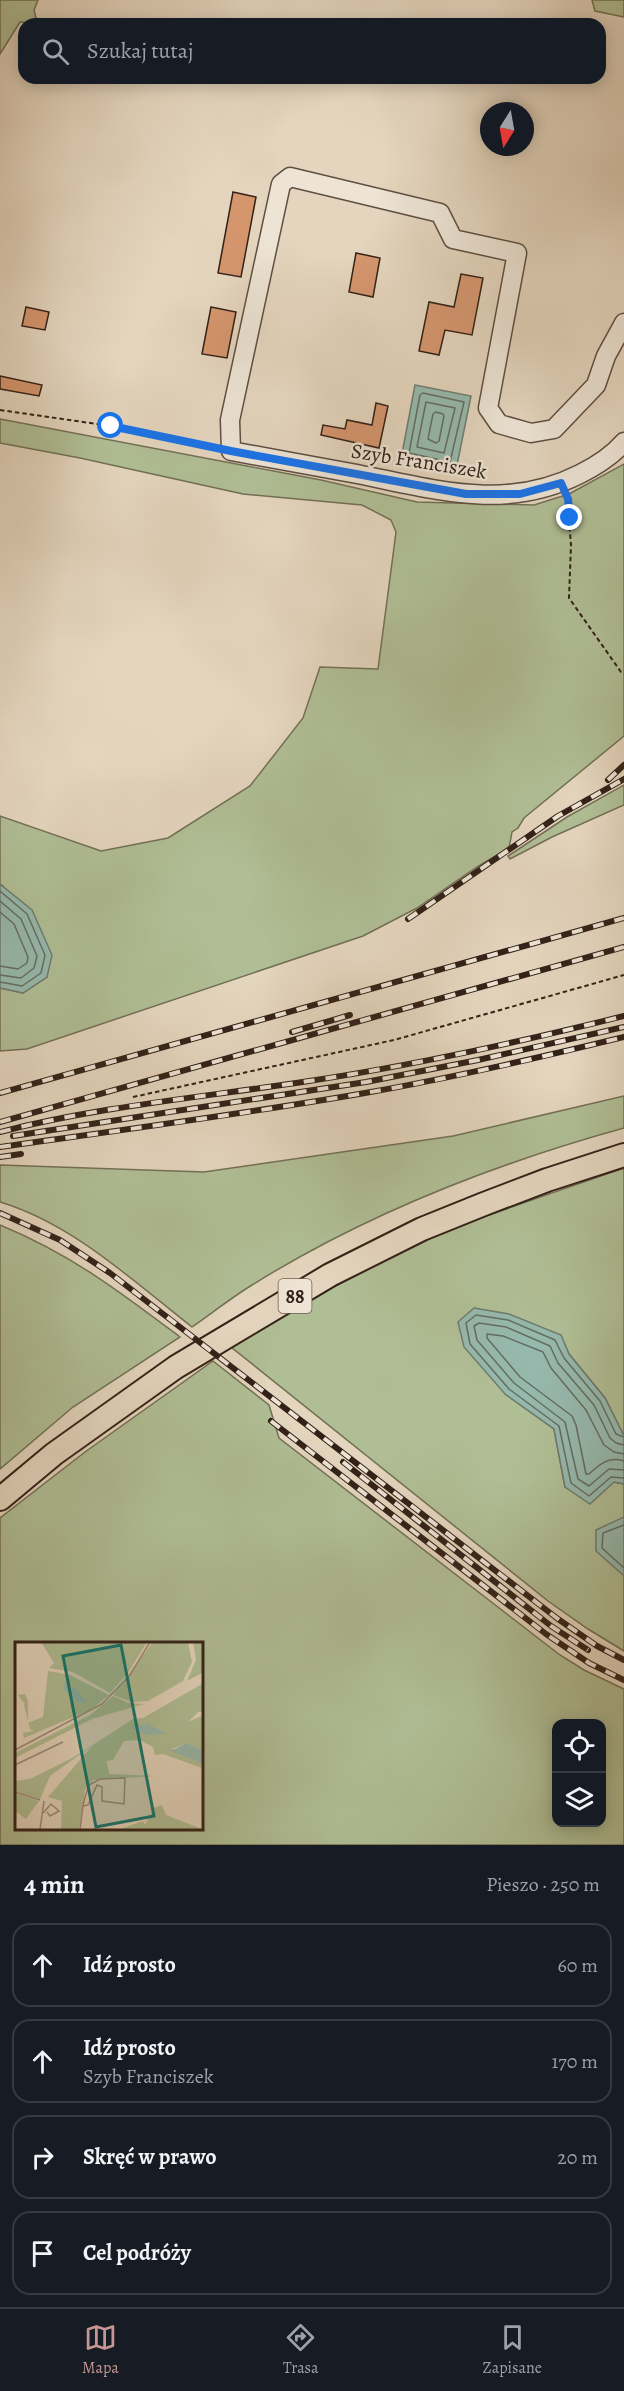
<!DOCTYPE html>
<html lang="pl">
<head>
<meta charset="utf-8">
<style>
  body { margin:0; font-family:Alegreya,serif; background:#20242c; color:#f1f3f6 }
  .controls { position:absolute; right:18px; bottom:18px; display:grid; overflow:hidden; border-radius:12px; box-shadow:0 3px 15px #0003 }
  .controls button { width:54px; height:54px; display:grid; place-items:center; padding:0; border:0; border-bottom:2px solid #363941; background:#171b24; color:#f1f3f6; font:30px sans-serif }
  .compass { position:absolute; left:480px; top:102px; width:54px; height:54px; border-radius:50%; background:#171b24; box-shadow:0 3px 15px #0003; rotate:191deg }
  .stop { position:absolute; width:18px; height:18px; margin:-14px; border:4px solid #1a73e8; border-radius:50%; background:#fff }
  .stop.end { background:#1a73e8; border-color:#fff; box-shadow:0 2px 6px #0008 }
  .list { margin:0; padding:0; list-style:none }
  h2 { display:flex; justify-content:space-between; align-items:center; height:78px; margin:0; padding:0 24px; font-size:26px }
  h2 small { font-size:20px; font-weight:400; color:#9ea1a6 }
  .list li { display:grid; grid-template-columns:39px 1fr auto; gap:18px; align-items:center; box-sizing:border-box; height:84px; margin:0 12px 12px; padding:0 12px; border:2px solid #363941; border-radius:18px }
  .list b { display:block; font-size:22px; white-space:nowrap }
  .list p { margin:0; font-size:20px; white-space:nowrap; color:#9ea1a6 }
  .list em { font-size:20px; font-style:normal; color:#9ea1a6 }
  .icon { flex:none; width:33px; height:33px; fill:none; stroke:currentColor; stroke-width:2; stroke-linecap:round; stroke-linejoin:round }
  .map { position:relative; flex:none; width:624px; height:1845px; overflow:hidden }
  .search { position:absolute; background:#171b24; box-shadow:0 3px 15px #0003; left:18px; right:18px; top:18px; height:66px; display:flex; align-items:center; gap:15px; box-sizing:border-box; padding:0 21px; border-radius:18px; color:#9ea1a6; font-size:22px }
  .sheet { height:462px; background:#171b24 }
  nav { display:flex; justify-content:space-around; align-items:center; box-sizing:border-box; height:84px; border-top:2px solid #363941; background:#171b24; font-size:16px; color:#9ea1a6 }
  nav a { display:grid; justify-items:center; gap:3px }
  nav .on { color:#c59692 }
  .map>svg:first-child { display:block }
  .green { fill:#b0be95; stroke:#727056; stroke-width:1.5; fill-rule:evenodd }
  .water { fill:#96b9ad; stroke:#6e7c71; stroke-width:1.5 }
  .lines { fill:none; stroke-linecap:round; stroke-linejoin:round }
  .shore { stroke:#646d62; stroke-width:1.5 }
  .building { fill:#d5966e; stroke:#332118; stroke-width:1.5 }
  .minor-casing { stroke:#5f4e42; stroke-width:21 }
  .major-casing { stroke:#332118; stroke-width:26 }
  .path { stroke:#332118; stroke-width:2; stroke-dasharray:4.5 3; stroke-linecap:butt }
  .minor { stroke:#ede4d5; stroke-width:18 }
  .major { stroke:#e4d5be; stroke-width:22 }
  .rail-casing { stroke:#332118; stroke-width:6 }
  .rail { stroke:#ede4d5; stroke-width:4; stroke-dasharray:11; stroke-linecap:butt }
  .route { stroke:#1a73e8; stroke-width:8 }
  .labels { text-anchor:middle; stroke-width:5; stroke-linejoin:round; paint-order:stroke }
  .shield { fill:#ede4d5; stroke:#6b5c51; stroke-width:1.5 }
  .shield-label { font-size:20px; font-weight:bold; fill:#332118 }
  .street-label { font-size:21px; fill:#332118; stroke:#ede4d5 }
  .inset-road { fill:none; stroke:#9d8d7c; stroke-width:1.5 }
  .view { fill:#0f766e; fill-opacity:0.15; stroke:#0f766e; stroke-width:3 }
  .inset-edge { fill:none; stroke:#332118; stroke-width:3 }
</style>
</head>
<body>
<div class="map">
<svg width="624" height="1845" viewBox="0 0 624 1845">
  <rect width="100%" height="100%" fill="#e4d5be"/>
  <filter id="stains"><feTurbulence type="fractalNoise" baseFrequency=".00333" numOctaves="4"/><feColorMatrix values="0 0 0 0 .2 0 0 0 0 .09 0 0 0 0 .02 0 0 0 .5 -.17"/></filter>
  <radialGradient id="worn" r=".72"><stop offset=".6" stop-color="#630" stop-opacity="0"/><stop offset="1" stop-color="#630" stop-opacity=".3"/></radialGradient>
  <g class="green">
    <polygon points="0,0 38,0 34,10 36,18 29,23 20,22 0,54"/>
    <polygon points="592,0 624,0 624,17 595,11"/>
    <polygon points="0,419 321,480 417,502 534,505 569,494 624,464 624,736 524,818 518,828 512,832 509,848 477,867 417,908 363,936 27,1049 0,1051 0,988 23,993 47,977 3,886 0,884 0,816 101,851 168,838 250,786 303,718 320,667 378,669 396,532 391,520 362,505 243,494 80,458 0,443"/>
    <polygon points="624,785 624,805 552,837 510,859 508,856 567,817"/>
    <path d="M624 1096V1128C494 1164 366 1214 252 1285 231 1298 212 1313 192 1327 133 1281 73 1224 0 1202V1165L204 1172 453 1136Z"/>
    <polygon points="624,1168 624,1436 605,1398 569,1354 560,1335 505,1394 554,1429 565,1487 614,1482 624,1484 624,1517 621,1520 624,1575 624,1651 588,1629 548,1601 231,1347 349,1278 437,1233"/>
    <path d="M0 1225C72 1255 119 1291 180 1337L73 1407 0 1469Z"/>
    <path d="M213 1361 269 1405 279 1438 560 1655 584 1670 624 1689V1845H0V1518L85 1452ZM16 1644H201V1828H16ZM556 1724H602V1822H556Z"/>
  </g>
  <g class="water">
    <polygon points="415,385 471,396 456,470 401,459"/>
    <polygon points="0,884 32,910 52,955 47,977 23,993 0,988"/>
    <polygon points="474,1308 509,1314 561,1335 569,1354 605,1398 624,1436 624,1484 614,1482 590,1504 565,1487 554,1429 505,1394 464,1347 458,1322"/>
    <polygon points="624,1517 624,1575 623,1575 596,1551 596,1530"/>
  </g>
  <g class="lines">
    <g class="shore">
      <polygon points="423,393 464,402 450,462 409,453 420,395"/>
      <polygon points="426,402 455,408 444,453 417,447"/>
      <polygon points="436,412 443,414 444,416 439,441 436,443 428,439 433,414"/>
      <polyline points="0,891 27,914 45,955 41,973 22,986 0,982"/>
      <polyline points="0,901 21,919 37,956 34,968 21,978 0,975"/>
      <polyline points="0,912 14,924 28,957 27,963 18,969 0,966"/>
      <polyline points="624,1437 616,1434 600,1401 564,1358 555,1340 508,1320 476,1315 466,1323 470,1344 509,1389 559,1426 571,1483 589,1496 611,1477 624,1478"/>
      <polyline points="624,1445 616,1443 610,1438 594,1405 558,1363 550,1346 506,1327 479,1323 474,1326 477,1340 514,1383 565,1422 578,1479 589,1486 609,1469 624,1470"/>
      <path d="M624 1454 614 1452 604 1445 586 1410 551 1368 543 1352 503 1336 487 1334V1338L520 1377 572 1416 576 1425 586 1474H589C600 1464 609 1456 624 1461"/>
      <polyline points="624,1525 603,1533 602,1548 624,1568"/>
    </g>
  </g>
  <g class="building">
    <polygon points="233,192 256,197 241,277 218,273"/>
    <polygon points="356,253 380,258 373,297 349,292"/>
    <polygon points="461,274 483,278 472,335 445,330 439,355 419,351 429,302 454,307"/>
    <polygon points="26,307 49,312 45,330 22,326"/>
    <polygon points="211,307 236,312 227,358 202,354"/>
    <polygon points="0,376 42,385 39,396 0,389"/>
    <polygon points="376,403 388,406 379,448 321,435 323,425 345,429 347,420 372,425"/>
  </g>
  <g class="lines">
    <defs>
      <path id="minor" d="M624 323 606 356 596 385 554 429 531 433 499 424 488 408 517 253 453 239 440 213 290 177 281 184 230 420 231 451C273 459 315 466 357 474 434 489 505 512 580 474 596 466 612 456 624 442"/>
      <polyline id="major" points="0,1499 54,1454 176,1367 330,1275 422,1229 484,1204 547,1180 624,1155"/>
    </defs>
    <use href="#minor" class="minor-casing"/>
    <use href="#major" class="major-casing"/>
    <g class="path">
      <polyline points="0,410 111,426 216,448"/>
      <polyline points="567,497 571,545 569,598 621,672 624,673"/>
      <polyline points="133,1097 394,1040 624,975"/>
    </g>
    <use href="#minor" class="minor"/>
    <use href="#major" class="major"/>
    <defs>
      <g id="rail">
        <polyline points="608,780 624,765"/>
        <polyline points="408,919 558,816 624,779"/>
        <polyline points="292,1032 350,1015"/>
        <polyline points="0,1093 624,918"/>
        <polyline points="0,1122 624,947"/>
        <path d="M0 1132C101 1106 205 1097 309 1081 415 1065 520 1042 624 1016"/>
        <polyline points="13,1136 366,1082 478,1060 624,1027"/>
        <path d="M0 1147C122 1130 244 1114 365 1093 452 1078 538 1058 624 1037"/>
        <polyline points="0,1157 21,1154"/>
        <polyline points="0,1213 60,1240 110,1273 558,1619 597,1646 624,1660"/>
        <polyline points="271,1421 546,1634 589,1663 624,1680"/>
        <polyline points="343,1462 551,1626 588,1650"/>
      </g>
    </defs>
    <use href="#rail" class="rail-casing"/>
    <use href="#rail" class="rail"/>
  </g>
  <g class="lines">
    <polyline class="route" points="111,426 231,451 466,494 520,494 561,483 568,499 570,518"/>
  </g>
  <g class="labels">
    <rect class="shield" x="278.5" y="1279" width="33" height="34" rx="4.5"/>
    <g class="shield-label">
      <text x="295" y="1303">88</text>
    </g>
    <g class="street-label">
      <text transform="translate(419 461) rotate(9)" y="7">Szyb Franciszek</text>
    </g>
  </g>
  <g transform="translate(15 1642)">
    <rect width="188" height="188" fill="#e4d5be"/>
    <path d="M26 0H132L113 31 95 51 58 30 34 26 39 21ZM138 0H173L177 20 168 39 133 59 117 60 98 53ZM178 0H187V31L172 39 181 18ZM33 29 55 33 94 53 77 67 9 96 8 91 19 89 15 87 9 63 10 62 3 53 10 52 13 59V81L28 75ZM187 42V70H183L173 80 187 74V107L171 101 157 107 186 120 187 126 148 112 140 113 138 105 125 98 109 99 98 118 92 119 94 132 141 134 78 138 70 148 64 187H46L47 159 33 155 77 104 35 134 25 157 0 149V139L15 137 59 115 118 77 128 76ZM98 54 113 61 129 62 77 77 0 116V111L75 73ZM0 151 24 159 11 177 0 169ZM147 163 151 173 187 187H106L128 179 130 183 139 166Z" fill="#b0be95"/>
    <path d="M50 40 56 41 54 47 60 46 72 61 63 60 48 47ZM134 79 135 83 152 92 130 93 117 86 119 82 132 83ZM171 101 187 107V121L156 109Z" fill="#96b9ad"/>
    <path class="inset-road" d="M0 108 87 62 115 33 135 0M0 123 48 100M0 150 25 158M28 171 36 162 44 169 35 174 32 170M25 187 29 159M65 187 68 164 70 155 74 143 85 137 110 136 109 162 87 159V145L82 143 73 163 68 164"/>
    <path class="view" d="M106 3 139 174 81 185 48 14Z"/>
    <rect width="188" height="188" class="inset-edge"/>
  </g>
  <rect width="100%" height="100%" filter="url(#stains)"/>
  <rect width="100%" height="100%" fill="url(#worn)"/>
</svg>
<div class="controls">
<button><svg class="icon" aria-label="locate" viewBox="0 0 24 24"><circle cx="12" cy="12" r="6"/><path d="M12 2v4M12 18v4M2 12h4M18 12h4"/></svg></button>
<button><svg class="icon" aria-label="layers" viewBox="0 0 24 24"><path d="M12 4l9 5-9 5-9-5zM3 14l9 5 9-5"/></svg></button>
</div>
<svg class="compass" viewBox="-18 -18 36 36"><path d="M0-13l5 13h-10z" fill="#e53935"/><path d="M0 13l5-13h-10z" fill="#9ea1a6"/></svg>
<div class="stop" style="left:111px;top:426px"></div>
<div class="stop end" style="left:570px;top:518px"></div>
<div class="search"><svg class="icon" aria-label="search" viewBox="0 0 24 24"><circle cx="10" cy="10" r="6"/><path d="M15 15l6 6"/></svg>Szukaj tutaj</div>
</div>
<section class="sheet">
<h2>4 min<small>Pieszo · 250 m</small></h2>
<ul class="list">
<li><svg class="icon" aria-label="ahead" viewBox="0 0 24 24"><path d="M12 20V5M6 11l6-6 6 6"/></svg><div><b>Idź prosto</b></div><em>60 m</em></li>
<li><svg class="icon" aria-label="ahead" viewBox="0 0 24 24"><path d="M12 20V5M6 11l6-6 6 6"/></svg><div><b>Idź prosto</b><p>Szyb Franciszek</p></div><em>170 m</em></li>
<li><svg class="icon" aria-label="right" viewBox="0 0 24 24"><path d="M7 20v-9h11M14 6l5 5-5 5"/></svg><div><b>Skręć w prawo</b></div><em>20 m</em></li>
<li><svg class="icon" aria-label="arrive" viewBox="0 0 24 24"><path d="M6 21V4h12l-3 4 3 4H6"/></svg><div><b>Cel podróży</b></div></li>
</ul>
</section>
<nav>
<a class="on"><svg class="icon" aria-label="map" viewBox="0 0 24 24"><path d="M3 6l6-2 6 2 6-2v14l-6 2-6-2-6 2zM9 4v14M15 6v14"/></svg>Mapa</a>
<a><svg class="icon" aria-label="directions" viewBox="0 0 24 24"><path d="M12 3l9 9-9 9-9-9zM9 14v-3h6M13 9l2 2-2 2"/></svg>Trasa</a>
<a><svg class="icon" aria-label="saved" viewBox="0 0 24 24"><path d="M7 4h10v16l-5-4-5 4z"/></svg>Zapisane</a>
</nav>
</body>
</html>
